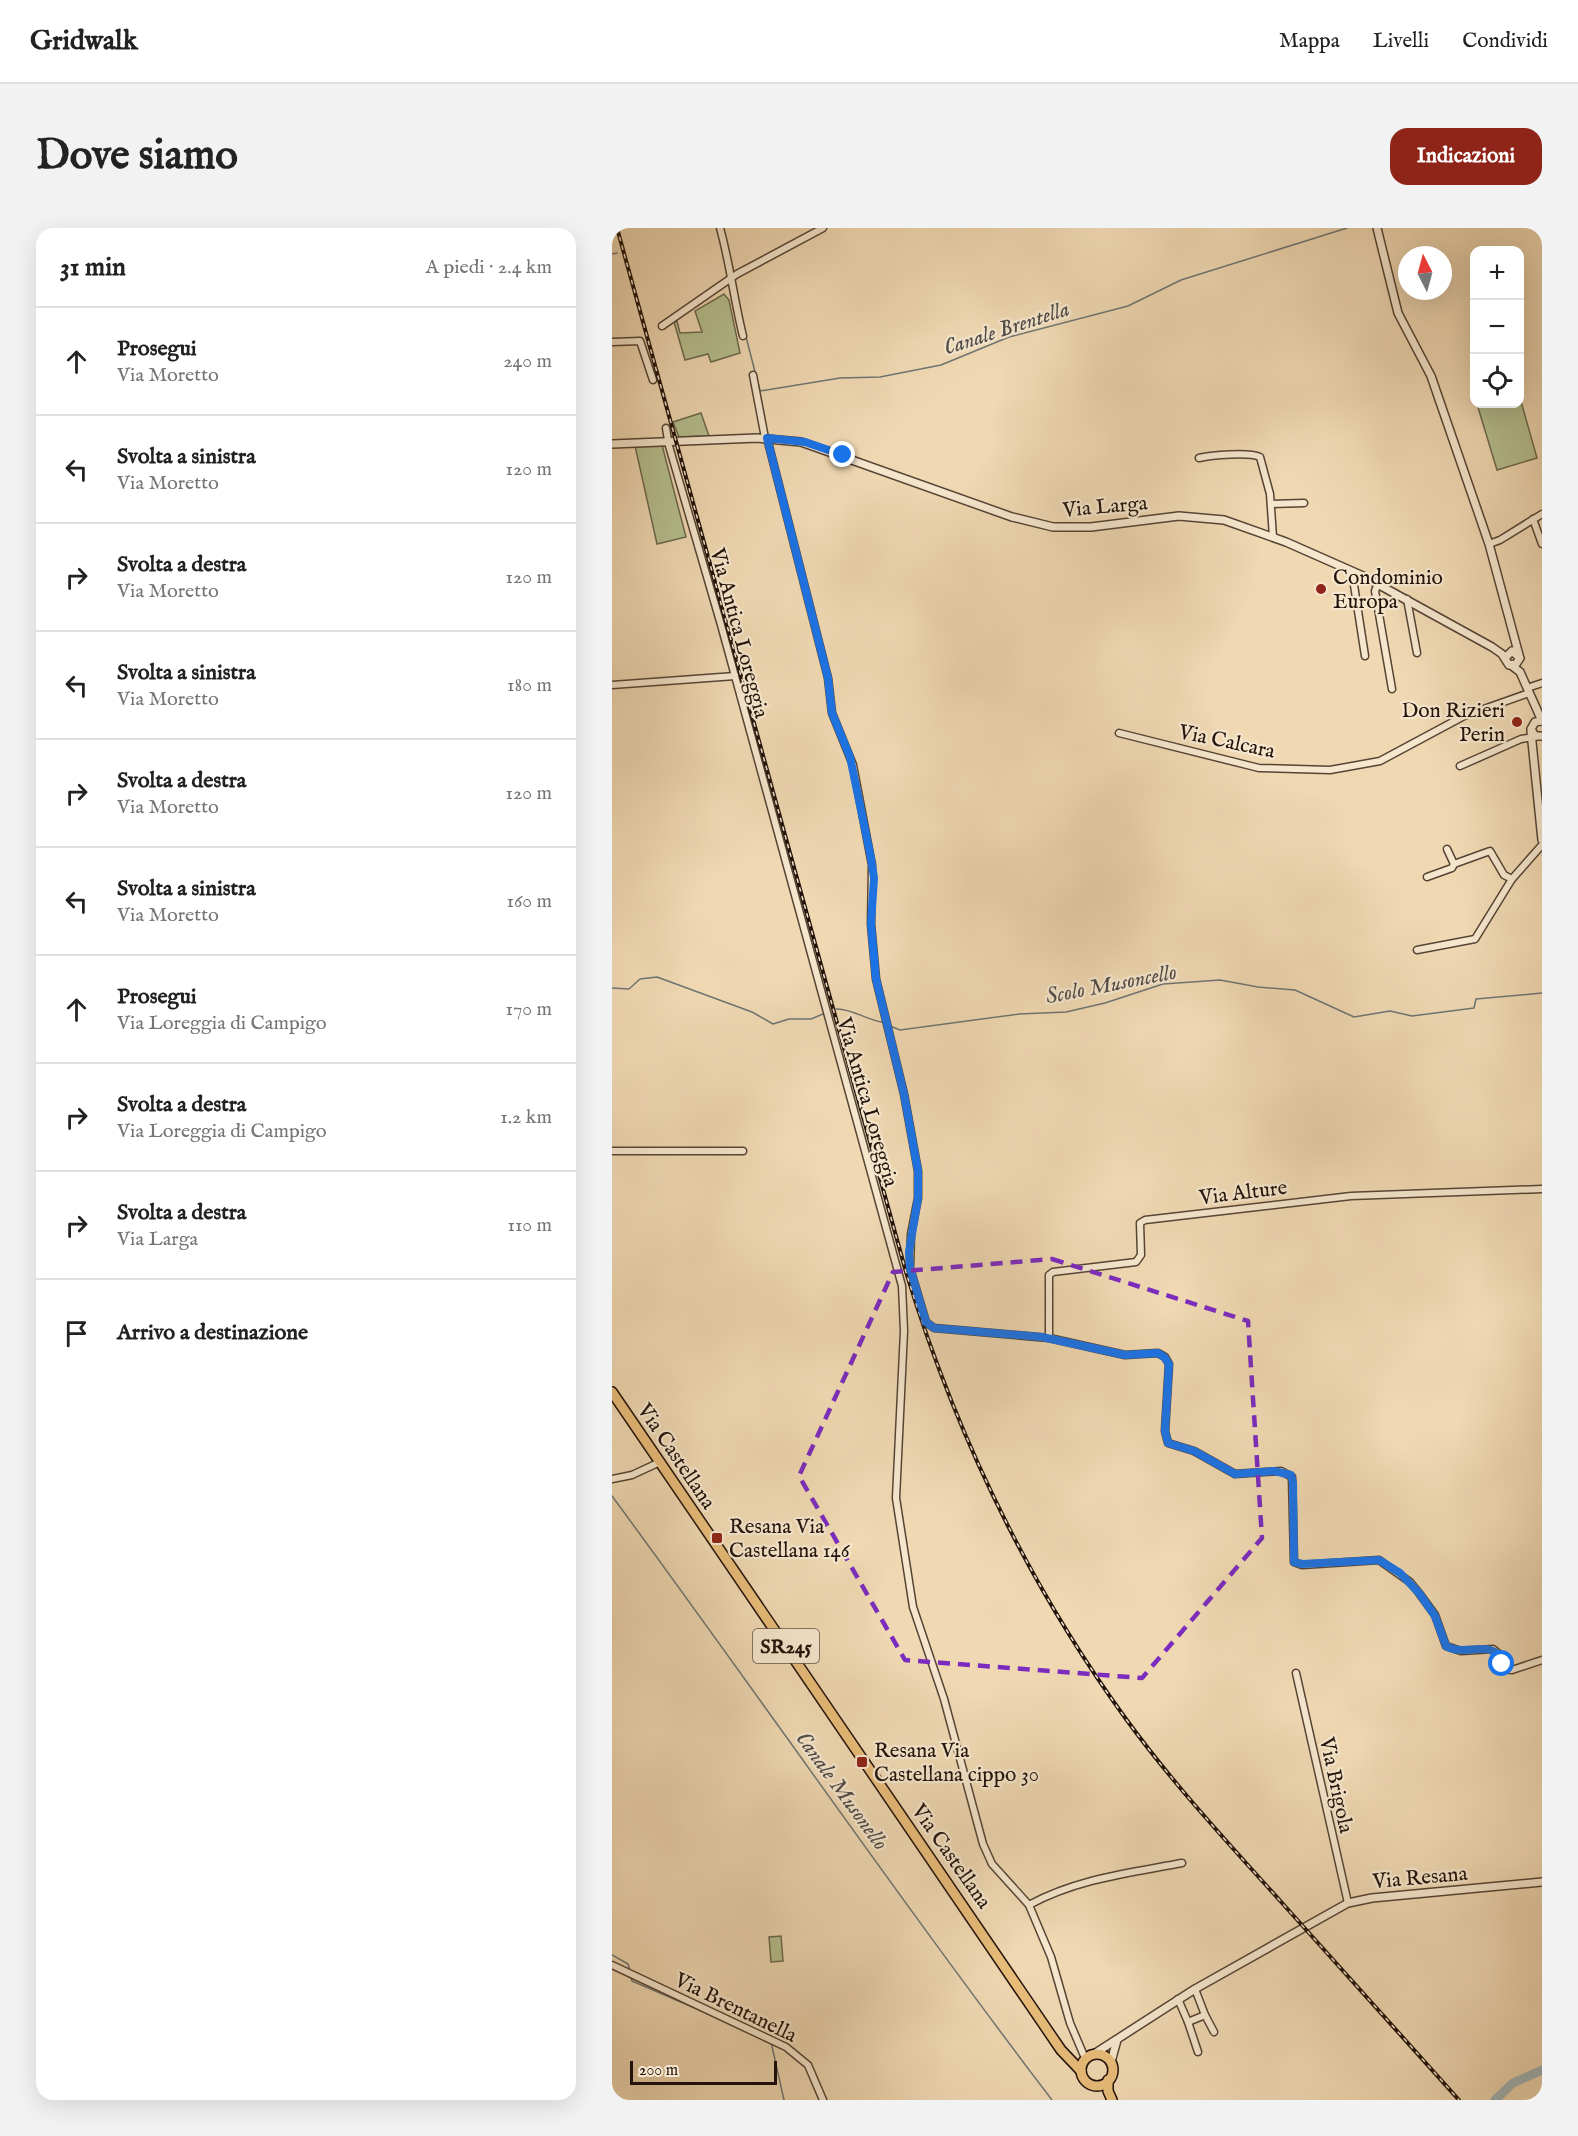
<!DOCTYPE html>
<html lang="it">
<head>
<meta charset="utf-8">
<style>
  body { margin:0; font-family:"IM FELL English",serif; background:#f2f2f2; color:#222 }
  .controls { position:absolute; right:18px; top:18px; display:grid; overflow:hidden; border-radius:12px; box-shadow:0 6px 24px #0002 }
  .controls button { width:54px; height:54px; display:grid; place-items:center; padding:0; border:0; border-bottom:2px solid #e0e0e0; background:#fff; color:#222; font:30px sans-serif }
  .compass { position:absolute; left:786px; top:18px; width:54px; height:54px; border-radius:50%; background:#fff; box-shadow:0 6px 24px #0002; rotate:354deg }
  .scale { position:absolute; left:18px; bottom:15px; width:147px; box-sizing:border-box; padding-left:6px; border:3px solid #23130b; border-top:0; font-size:16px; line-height:21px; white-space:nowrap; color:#23130b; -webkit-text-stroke:4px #f5e6cd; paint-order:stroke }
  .stop { position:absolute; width:18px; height:18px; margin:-14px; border:4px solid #1a73e8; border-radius:50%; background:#fff }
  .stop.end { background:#1a73e8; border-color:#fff; box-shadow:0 2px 6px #0008 }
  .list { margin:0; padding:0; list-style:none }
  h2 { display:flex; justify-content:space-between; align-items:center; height:78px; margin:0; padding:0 24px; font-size:26px }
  h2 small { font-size:20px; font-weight:400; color:#767676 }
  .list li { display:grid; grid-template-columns:39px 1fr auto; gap:18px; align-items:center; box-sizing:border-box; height:108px; padding:0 24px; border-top:2px solid #e0e0e0 }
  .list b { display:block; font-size:22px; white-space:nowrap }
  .list p { margin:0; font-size:20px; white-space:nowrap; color:#767676 }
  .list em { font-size:20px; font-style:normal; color:#767676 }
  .icon { flex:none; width:33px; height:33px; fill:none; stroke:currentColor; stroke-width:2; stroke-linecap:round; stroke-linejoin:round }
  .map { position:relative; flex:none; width:930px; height:1872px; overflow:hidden; border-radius:18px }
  header { display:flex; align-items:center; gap:36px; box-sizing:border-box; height:84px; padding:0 30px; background:#fff; border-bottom:2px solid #e0e0e0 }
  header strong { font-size:28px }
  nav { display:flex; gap:33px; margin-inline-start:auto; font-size:21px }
  .intro { display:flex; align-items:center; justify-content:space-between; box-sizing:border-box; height:144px; padding:0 36px }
  h1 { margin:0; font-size:42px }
  .button { padding:15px 27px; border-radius:18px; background:#8f2418; color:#fff; font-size:21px; font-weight:700 }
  main { display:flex; gap:36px; padding:0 36px }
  aside { flex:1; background:#fff; border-radius:18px; box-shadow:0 6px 24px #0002 }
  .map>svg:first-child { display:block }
  .green { fill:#b5bf8f; stroke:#6c694d; stroke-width:1.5 }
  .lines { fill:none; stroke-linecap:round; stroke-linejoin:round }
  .stream { stroke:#6e7573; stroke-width:1.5 }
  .river { stroke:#a0b6b9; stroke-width:9 }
  .minor-casing { stroke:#564435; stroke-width:9 }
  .tertiary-casing { stroke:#564435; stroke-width:10 }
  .primary-casing { stroke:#23130b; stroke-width:12 }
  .minor { stroke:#f5e6cd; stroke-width:6 }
  .tertiary { stroke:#f5e6cd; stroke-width:7 }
  .primary { stroke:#e8bc79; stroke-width:9 }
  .rail-casing { stroke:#23130b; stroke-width:4 }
  .rail { stroke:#f5e6cd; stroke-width:1.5; stroke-dasharray:4.5; stroke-linecap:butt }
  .route { stroke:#1a73e8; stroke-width:8 }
  .marked { fill:none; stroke:#7b2cbf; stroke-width:4.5; stroke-dasharray:12 8; stroke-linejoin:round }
  .poi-dot { fill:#8f2418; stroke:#f5e6cd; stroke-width:2 }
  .labels { text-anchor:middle; stroke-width:4.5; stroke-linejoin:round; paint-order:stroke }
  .shield { fill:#f5e6cd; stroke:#625245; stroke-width:1.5 }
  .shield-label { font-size:20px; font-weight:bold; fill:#23130b }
  .street-label { font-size:21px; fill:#23130b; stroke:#f5e6cd }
  .poi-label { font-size:21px; fill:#23130b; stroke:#f5e6cd; text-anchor:start }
  .water-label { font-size:22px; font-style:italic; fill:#4f4c48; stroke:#f5e6cd }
</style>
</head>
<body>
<header>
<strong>Gridwalk</strong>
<nav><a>Mappa</a><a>Livelli</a><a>Condividi</a></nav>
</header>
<div class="intro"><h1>Dove siamo</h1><a class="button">Indicazioni</a></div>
<main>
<aside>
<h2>31 min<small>A piedi · 2.4 km</small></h2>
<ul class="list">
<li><svg class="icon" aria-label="ahead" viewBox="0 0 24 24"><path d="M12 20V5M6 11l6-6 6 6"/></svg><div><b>Prosegui</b><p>Via Moretto</p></div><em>240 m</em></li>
<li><svg class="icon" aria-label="left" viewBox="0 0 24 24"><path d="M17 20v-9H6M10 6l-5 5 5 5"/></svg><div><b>Svolta a sinistra</b><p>Via Moretto</p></div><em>120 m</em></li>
<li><svg class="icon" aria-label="right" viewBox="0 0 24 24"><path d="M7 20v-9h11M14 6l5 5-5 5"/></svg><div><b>Svolta a destra</b><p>Via Moretto</p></div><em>120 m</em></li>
<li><svg class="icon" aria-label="left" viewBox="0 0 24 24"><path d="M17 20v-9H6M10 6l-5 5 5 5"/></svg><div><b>Svolta a sinistra</b><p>Via Moretto</p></div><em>180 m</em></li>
<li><svg class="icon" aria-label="right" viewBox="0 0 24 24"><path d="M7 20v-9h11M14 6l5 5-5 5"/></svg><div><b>Svolta a destra</b><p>Via Moretto</p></div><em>120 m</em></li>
<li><svg class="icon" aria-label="left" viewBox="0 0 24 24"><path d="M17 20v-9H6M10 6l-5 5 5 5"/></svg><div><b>Svolta a sinistra</b><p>Via Moretto</p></div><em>160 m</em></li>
<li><svg class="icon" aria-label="ahead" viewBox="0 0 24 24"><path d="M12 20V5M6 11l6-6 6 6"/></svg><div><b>Prosegui</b><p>Via Loreggia di Campigo</p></div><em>170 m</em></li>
<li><svg class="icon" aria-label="right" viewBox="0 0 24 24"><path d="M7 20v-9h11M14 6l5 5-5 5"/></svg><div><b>Svolta a destra</b><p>Via Loreggia di Campigo</p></div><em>1.2 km</em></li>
<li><svg class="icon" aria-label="right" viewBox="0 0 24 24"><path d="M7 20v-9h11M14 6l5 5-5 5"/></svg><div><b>Svolta a destra</b><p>Via Larga</p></div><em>110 m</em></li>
<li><svg class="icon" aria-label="arrive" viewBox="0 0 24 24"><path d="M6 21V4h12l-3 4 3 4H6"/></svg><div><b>Arrivo a destinazione</b></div></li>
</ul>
</aside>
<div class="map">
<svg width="930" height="1872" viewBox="0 0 930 1872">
  <rect width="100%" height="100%" fill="#efd8b2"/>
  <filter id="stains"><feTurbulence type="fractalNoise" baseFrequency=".00333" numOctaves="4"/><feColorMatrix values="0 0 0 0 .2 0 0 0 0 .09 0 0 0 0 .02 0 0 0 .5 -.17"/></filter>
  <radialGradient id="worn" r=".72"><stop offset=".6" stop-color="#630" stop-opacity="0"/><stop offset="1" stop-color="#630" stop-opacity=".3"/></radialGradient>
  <g class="green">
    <polygon points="112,66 117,72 128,125 99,134 96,126 73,132 62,94 65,93 68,105 90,104 83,83"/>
    <polygon points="908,170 925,230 885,242 865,176 908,176"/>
    <polygon points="89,185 97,208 67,209 61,194"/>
    <polygon points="50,217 74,309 45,316 23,218"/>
    <polygon points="169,1708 171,1733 159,1734 157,1709"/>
  </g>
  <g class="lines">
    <g class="stream">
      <polyline points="0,26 5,25"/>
      <polyline points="133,105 148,163 228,150 268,149 329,137 397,109 516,78 569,52 735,0"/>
      <polyline points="0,760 17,761 28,751 45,749 140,784 161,796 177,791 199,791 211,786"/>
      <path d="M224 781C239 780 254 792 270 794"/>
      <polyline points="278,798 288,802 407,786 454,784 493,775 551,756 608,752 646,759 683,762 742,789 778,783 800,788 862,780 864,771 930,765"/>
      <path d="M0 1268C148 1469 289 1674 440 1872"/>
      <polyline points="0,1727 16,1736 18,1743"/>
      <polyline points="19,1750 20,1753 92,1784"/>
      <polyline points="159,1814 172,1872"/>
    </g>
    <polyline class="river" points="883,1872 901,1855 930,1842"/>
    <defs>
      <g id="minor">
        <path d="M108 0C118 36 122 72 131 108"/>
        <polyline points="50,98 125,46 211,0"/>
        <polyline points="0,114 28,113 41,152"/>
        <polyline points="141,147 153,210"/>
        <polyline points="54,200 57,218 109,397 290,1058 292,1103 284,1270 301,1379 332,1471 371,1616 380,1636 417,1677 439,1729 458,1795 473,1830"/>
        <polyline points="155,210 216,450 220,485 241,537 260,637 259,696 264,751 292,866 306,943 306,970 299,1006 298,1040 314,1094 322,1100 437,1110 513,1127 546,1125 553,1129 557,1136 553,1203 556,1215 582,1223 623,1246 669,1243 680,1249 682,1334 690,1337 767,1332 798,1354 807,1365 823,1387 834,1418 849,1423 881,1421 886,1425 892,1441 900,1442 930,1432"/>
        <path d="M587 230C600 227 637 224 648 229L658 266 661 309"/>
        <polyline points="659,276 692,275"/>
        <polyline points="921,291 930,316"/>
        <polyline points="877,316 888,312 930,286"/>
        <polyline points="744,345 742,357 753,428"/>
        <polyline points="766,356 763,363 780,461"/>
        <polyline points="795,371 805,425"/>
        <polyline points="0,457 123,448"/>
        <polyline points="915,460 930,455"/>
        <polyline points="507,505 647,540 718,542 768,533 852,488 917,465"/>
        <polyline points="848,538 909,511 923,509"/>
        <polyline points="842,636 878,623 892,647 900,651 930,617"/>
        <polyline points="815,649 840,640 842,636 835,621"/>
        <polyline points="805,722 863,711 900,651"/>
        <polyline points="0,923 131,923"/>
        <polyline points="437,1110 437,1047 441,1044 524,1034 529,1027 528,995 533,992 739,968 930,961"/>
        <polyline points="0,1251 20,1247 48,1234"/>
        <polyline points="684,1445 736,1675"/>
        <path d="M417 1677C465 1651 517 1645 570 1635"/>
        <polyline points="0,1737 174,1819 196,1837 211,1872"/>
        <polyline points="566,1771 576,1794 593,1787 583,1761"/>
        <polyline points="593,1787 602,1804"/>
        <polyline points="576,1794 586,1824"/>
      </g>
      <g id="tertiary">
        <polyline points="765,0 786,85 819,148 877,316 907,427"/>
        <polyline points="0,216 145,210 189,214 400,289 441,299 479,299 567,288 612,292 674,314 751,348 880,419 890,426 897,437 904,436 908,430 900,423 893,430"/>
        <polyline points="899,437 908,444 930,493"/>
        <polyline points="930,493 923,494 919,501 923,508 930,508"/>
        <polyline points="919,504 930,612"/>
        <polyline points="482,1826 583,1761 736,1675 760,1670 930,1654"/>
        <polyline points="499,1834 505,1812"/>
      </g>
      <g id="primary">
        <polyline points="0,1164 449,1822 469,1843"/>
        <circle cx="485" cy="1842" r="16"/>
        <polyline points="496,1852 496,1863 500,1872"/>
      </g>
    </defs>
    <use href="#minor" class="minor-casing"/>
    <use href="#tertiary" class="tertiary-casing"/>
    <use href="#primary" class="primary-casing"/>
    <use href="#minor" class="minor"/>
    <use href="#tertiary" class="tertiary"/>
    <use href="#primary" class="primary"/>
    <defs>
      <path id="rail" d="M5 0 294 1044C343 1204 416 1356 514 1491 562 1557 617 1616 671 1676 730 1742 789 1807 847 1872"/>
    </defs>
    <use href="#rail" class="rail-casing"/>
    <use href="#rail" class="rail"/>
  </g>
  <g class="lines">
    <path class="route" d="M231 227 193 214 155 210 216 450 220 485 238 529 259 630 262 650 259 696 264 751 292 866 306 943V970L297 1024 298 1040 314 1094 322 1100 430 1109 513 1127 546 1125 552 1129 557 1136 553 1203 556 1215 582 1223 623 1246 662 1243 679 1247 681 1255 682 1334 690 1336 767 1332 788 1345 807 1365 823 1388 834 1418C853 1430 883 1408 890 1436"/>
  </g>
  <path class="marked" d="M440 1031 636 1093 650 1310 530 1450 293 1432 187 1248 281 1044Z"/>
  <g class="poi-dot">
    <circle cx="709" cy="361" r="6"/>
    <circle cx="905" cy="494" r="6"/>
    <rect x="99" y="1304" width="12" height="12" rx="3"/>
    <rect x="244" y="1528" width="12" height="12" rx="3"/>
  </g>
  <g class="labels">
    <rect class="shield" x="141" y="1401" width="66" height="34" rx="4.5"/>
    <g class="shield-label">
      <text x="174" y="1425">SR245</text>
    </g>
    <g class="street-label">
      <text transform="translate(493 278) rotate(-5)" y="7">Via Larga</text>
      <text transform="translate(128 405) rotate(75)" y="7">Via Antica Loreggia</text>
      <text transform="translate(615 513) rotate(12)" y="7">Via Calcara</text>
      <text transform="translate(256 874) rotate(74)" y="7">Via Antica Loreggia</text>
      <text transform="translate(631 964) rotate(-7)" y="7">Via Alture</text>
      <text transform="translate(65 1228) rotate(56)" y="7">Via Castellana</text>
      <text transform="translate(725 1557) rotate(78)" y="7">Via Brigola</text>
      <text transform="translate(340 1628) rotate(55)" y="7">Via Castellana</text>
      <text transform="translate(808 1649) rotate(-5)" y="7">Via Resana</text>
      <text transform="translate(124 1779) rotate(26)" y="7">Via Brentanella</text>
    </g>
    <g class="poi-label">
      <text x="721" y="356">Condominio<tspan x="721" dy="24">Europa</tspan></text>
      <text x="893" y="489" text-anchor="end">Don Rizieri<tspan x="893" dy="24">Perin</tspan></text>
      <text x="117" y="1305">Resana Via<tspan x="117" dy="24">Castellana 146</tspan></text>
      <text x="262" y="1529">Resana Via<tspan x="262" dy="24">Castellana cippo 30</tspan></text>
    </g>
    <g class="water-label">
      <text transform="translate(394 99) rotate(-18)" y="8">Canale Brentella</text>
      <text transform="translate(499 755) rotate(-11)" y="8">Scolo Musoncello</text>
      <text transform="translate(231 1562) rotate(54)" y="8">Canale Musonello</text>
    </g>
  </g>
  <rect width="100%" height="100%" filter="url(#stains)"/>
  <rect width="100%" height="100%" fill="url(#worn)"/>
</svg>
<div class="controls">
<button>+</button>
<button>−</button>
<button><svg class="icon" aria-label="locate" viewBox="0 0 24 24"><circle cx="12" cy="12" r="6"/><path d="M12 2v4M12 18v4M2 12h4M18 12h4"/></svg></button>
</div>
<svg class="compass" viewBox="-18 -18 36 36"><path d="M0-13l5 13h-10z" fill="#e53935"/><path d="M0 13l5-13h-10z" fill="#767676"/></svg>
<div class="scale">200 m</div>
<div class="stop" style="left:890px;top:1436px"></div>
<div class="stop end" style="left:231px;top:227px"></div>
</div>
</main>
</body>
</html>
